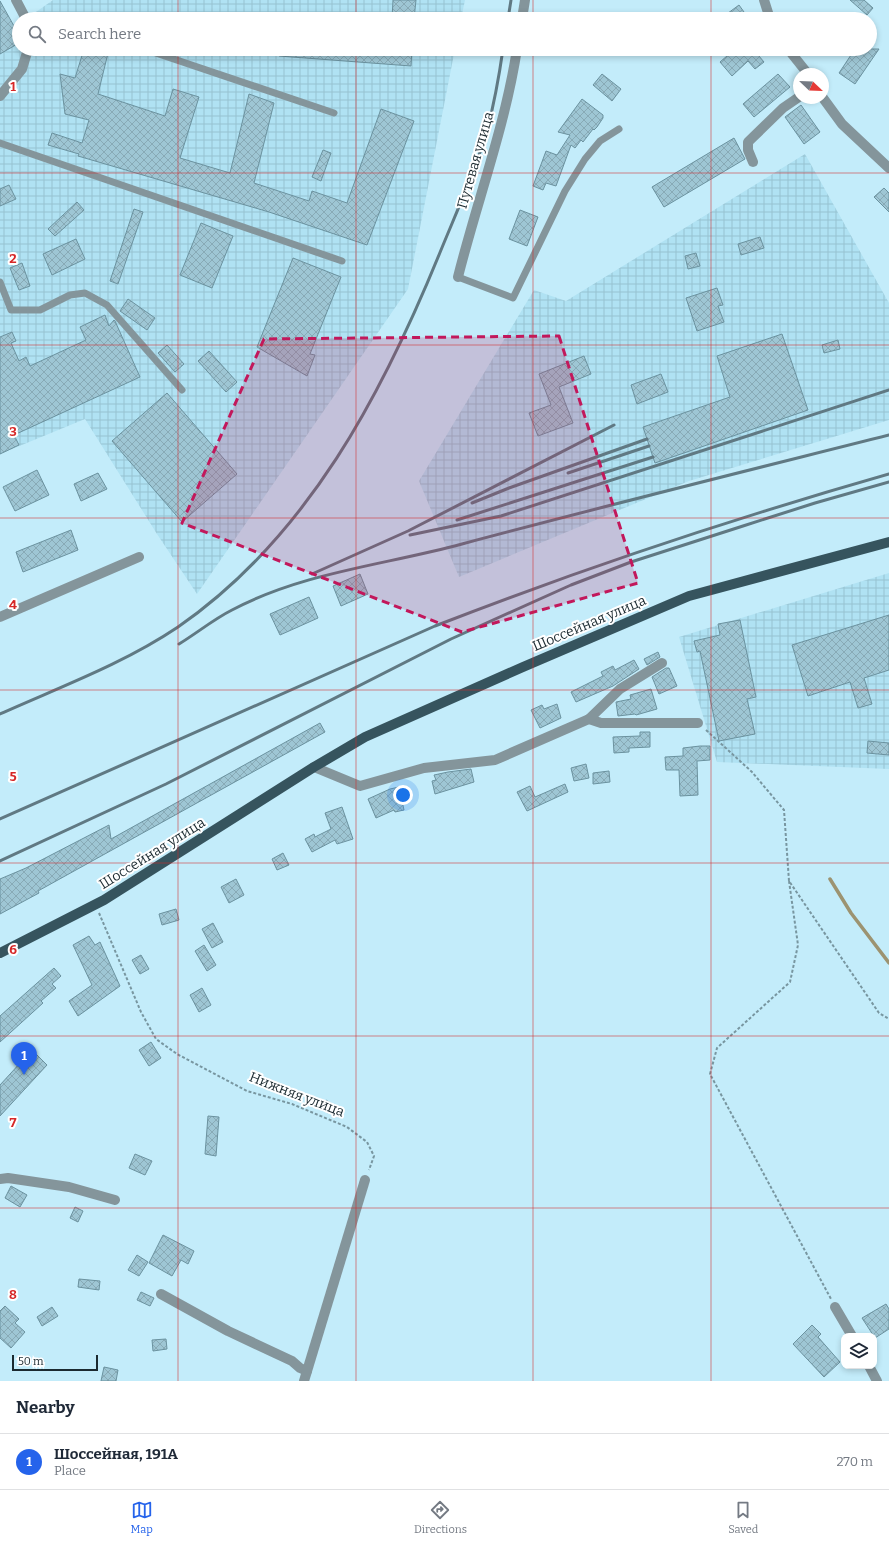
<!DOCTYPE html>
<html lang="en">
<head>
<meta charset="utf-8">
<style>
  body { margin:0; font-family:Bitter,serif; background:#f2f2f3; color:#1f2937 }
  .controls { position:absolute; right:12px; bottom:12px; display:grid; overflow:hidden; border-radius:8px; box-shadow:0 2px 6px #0003 }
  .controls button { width:36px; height:36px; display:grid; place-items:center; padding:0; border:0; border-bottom:1px solid #e0e1e3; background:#fff; color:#1f2937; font:20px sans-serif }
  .compass { position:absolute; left:793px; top:68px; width:36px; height:36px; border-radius:50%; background:#fff; box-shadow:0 2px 6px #0003; rotate:113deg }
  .scale { position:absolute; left:12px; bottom:10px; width:86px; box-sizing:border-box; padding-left:4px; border:2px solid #1b2a30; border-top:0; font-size:11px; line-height:14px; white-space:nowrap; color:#1b2a30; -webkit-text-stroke:3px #fff; paint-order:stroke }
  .you { position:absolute; left:403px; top:795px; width:14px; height:14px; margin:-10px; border:3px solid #fff; border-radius:50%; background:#1a73e8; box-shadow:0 0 0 6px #1a73e833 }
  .badge { display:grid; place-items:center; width:26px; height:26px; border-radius:50%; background:#2563eb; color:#fff; font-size:13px; font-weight:700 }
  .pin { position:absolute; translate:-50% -33px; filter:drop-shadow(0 1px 2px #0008) }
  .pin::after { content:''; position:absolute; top:21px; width:14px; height:12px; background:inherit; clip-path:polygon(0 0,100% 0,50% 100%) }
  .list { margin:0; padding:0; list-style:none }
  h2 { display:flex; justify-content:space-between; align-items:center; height:52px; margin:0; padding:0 16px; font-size:17px }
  h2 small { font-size:13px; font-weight:400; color:#747a83 }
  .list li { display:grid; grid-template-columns:26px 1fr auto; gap:12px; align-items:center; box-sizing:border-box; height:56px; padding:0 16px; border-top:1px solid #e0e1e3 }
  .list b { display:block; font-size:15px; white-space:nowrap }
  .list p { margin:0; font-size:13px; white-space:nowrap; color:#747a83 }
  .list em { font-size:13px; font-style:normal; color:#747a83 }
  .icon { flex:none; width:22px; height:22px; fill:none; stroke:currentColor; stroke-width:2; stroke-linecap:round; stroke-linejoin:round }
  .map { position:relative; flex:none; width:889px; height:1381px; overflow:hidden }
  .search { position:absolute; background:#fff; box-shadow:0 2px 6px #0003; left:12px; right:12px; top:12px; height:44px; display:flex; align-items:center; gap:10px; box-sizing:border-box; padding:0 14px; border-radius:22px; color:#747a83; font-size:15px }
  .sheet { height:108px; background:#fff }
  nav { display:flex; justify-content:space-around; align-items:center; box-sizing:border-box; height:56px; border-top:1px solid #e0e1e3; background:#fff; font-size:11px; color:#747a83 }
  nav a { display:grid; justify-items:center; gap:2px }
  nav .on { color:#2563eb }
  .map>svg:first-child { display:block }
  .industrial { fill:url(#industrial-grid) }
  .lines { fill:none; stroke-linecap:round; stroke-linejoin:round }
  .stream { stroke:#9c9371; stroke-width:3.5 }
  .building { fill:url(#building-cross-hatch); stroke:#6b929f }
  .path { stroke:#7896a0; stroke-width:2; stroke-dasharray:3 2; stroke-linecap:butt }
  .service { stroke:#84959b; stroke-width:7 }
  .minor { stroke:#84959b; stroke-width:10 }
  .primary { stroke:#36545e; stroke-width:10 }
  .rail { stroke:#607983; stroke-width:3 }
  .marked { fill:#c2185b; fill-opacity:0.2; stroke:#c2185b; stroke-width:3; stroke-dasharray:8 5; stroke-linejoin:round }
  .grid { fill:none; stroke:#d62828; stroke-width:1; stroke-opacity:0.55 }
  .labels { text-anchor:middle; stroke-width:4; stroke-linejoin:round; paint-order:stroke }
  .street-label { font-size:14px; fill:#1b2a30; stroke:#fff }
  .grid-label { font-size:13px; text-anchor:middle; font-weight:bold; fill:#d62828; stroke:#fff; stroke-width:4; stroke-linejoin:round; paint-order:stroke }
</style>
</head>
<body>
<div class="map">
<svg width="889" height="1381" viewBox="0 0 889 1381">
  <defs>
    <pattern id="industrial-grid" width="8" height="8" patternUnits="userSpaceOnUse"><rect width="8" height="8" fill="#b0e2f3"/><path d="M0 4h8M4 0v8" fill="none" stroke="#97c2d1"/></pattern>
    <pattern id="building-cross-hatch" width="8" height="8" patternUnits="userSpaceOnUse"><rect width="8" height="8" fill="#9ec6d4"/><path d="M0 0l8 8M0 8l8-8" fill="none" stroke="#88aab6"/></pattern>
  </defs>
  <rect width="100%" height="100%" fill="#c3ecfa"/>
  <g class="industrial">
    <polygon points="53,0 465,0 461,19 26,19"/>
    <polygon points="19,24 19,49 455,49 408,289 197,594 157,534 85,419 0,454 0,27 4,35"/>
    <polygon points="805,154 889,303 889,420 689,481 459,577 419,481 534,290 566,301"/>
    <polygon points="889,573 889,769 717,762 679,637"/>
  </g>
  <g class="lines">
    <polyline class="stream" points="830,879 851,913 889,963"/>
  </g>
  <g class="building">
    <polygon points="393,0 416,0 414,19 392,19"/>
    <polygon points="850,0 864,0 873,8 867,15"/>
    <polygon points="0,1 19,35 19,43 0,54"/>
    <polygon points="739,5 749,19 720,19"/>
    <polygon points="84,49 109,49 98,94 165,116 173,89 199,97 180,158 230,173 249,94 274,103 254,183 309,201 312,191 347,203 381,109 414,121 367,245 269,212 78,156 79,154 48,145 52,133 82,143 89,120 65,114 60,74 75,78"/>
    <polygon points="279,49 412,49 411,66 279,56"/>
    <polygon points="735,49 753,49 764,62 755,69 748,61 732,76 720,62"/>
    <polygon points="855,49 879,49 855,84 839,73"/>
    <polygon points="602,74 621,89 612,101 593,85"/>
    <polygon points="778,74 790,87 754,117 743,104"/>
    <polygon points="582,99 603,115 603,118 597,127 594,130 593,129 583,142 581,140 575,148 571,145 556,186 546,183 543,190 533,186 546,151 557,155 570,135 558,132"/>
    <polygon points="801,105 820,132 804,144 785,117"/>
    <polygon points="734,138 745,159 664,207 652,187"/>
    <polygon points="323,150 331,153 321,181 312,177"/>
    <polygon points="9,185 16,199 0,206 0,189"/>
    <polygon points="884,188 889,193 889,212 874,197"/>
    <polygon points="77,202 84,210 55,236 48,229"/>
    <polygon points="134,209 143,212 118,284 110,281"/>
    <polygon points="520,210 538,217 527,246 509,239"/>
    <polygon points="201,223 233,236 212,288 180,275"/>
    <polygon points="760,237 764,248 741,255 738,244"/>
    <polygon points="76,239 85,259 52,275 43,254"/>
    <polygon points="696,253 700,266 688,269 685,256"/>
    <polygon points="293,258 341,277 310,354 315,355 307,376 257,347"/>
    <polygon points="22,263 30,286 19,290 10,268"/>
    <polygon points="717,288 723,305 718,306 724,322 697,331 686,298"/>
    <polygon points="128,299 155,318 147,330 120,311"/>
    <polygon points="105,315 109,326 114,320 115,321 140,377 14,435 19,445 0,454 0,337 12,332 16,341 11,343 19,361 26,357 30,366 86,340 80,327"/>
    <polygon points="782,334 808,410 655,463 643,427 730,397 717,356"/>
    <polygon points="838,340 840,349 824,353 822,345"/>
    <polygon points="167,345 184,364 175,372 158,353"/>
    <polygon points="209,351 237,382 226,392 198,361"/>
    <polygon points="584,356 591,374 559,387 573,423 538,436 529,413 551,405 539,374"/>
    <polygon points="661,374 668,392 637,404 631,385"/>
    <polygon points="167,393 237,474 182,522 112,441"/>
    <polygon points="37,470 49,495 15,511 3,487"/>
    <polygon points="98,473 107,489 81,501 74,484"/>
    <polygon points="71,530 78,550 23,572 16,552"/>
    <polygon points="360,574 368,594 341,606 333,586"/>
    <polygon points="309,597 318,618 280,635 270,614"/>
    <polygon points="889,615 889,670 864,678 872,704 858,708 850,682 808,696 792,645"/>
    <polygon points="740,620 756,697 747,699 755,734 719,741 700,651 697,652 694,641 720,635 718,624"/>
    <polygon points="658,652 660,657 647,665 644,659"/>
    <polygon points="634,660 639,669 613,686 576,702 571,692 603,676 601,672 613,666 615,670"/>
    <polygon points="666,668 669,668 677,686 659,694 652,677"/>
    <polygon points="651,689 657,709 636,715 635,714 618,716 616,702 631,699 630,695"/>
    <polygon points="557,704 561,718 540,728 531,710 542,705 544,709"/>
    <polygon points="320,723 325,732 38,891 39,893 0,914 0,879 26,868 109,825 111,839"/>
    <polygon points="640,732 650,732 650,747 629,748 629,752 614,753 613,737 640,736"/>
    <polygon points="868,741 889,743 889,755 867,753"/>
    <polygon points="700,746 710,746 710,760 697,761 698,795 680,796 679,770 666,770 665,757 683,756 683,748"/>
    <polygon points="586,764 589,778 574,781 571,768"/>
    <polygon points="471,769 474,782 435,794 432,781 436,780 434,775 448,772"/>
    <polygon points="609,771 610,782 593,784 593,773"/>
    <polygon points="565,784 568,792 527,811 517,792 530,786 535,797"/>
    <polygon points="399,787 404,810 395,812 394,810 376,818 368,799 390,789"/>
    <polygon points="342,807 353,839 337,844 335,840 312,852 305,839 314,834 315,837 331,829 325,813"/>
    <polygon points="283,853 289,865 277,870 272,859"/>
    <polygon points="236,879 244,895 229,903 221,887"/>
    <polygon points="176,909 179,920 162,925 159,914"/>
    <polygon points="213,923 223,942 212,948 202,929"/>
    <polygon points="89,936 95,945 100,942 120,986 78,1016 69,1001 92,985 73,945"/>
    <polygon points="204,945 216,965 207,971 195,951"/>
    <polygon points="141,955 149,969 140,974 132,960"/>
    <polygon points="54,968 61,976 52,984 56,988 41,1001 43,1003 0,1042 0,1016"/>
    <polygon points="202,988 211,1005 199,1012 190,995"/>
    <polygon points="151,1042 161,1058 149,1066 139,1050"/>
    <polygon points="32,1050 47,1065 0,1116 0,1085"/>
    <polygon points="326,1100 334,1105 328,1113 321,1108"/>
    <polygon points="208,1116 219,1117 216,1156 205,1154"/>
    <polygon points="135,1154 152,1161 145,1175 129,1168"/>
    <polygon points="11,1186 27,1195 20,1207 5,1198"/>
    <polygon points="75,1207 83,1211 78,1222 70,1218"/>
    <polygon points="163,1235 194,1251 188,1264 181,1260 172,1276 149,1263"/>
    <polygon points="137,1255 148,1262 139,1276 128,1270"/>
    <polygon points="79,1279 100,1281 99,1290 78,1287"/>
    <polygon points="141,1292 154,1298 150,1306 137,1300"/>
    <polygon points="886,1304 889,1309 889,1329 875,1338 862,1318"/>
    <polygon points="5,1306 19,1319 15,1323 25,1332 11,1348 0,1338 0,1311"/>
    <polygon points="52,1307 58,1316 42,1326 37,1317"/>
    <polygon points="812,1325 821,1334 818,1337 840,1362 824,1377 793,1344"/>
    <polygon points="166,1339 167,1349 153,1351 152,1340"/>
    <polygon points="104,1367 118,1370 116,1381 101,1381"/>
  </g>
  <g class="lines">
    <g class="path">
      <polyline points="706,730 752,772 784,810 789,881 879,1013 889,1019"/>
      <polyline points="789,881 798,945 790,982 717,1048 710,1074 831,1299"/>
      <polyline points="99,913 141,1012 156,1039 177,1054 247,1091 292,1104 347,1127 367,1142 374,1156 369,1170"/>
    </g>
    <g class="service">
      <polyline points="144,49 334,113"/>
      <polyline points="0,143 342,261"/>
      <polyline points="458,277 513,298 565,191 585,159 600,141 619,129"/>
      <polyline points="0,282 11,310 40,310 70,295 85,293 107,305 182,390"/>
    </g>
    <g class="minor">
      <polyline points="16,0 26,19"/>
      <polyline points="764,0 770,19"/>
      <polyline points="522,19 525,0"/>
      <polyline points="788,49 808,74"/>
      <polyline points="0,96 22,69 28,49"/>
      <polyline points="823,98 842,124 889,168"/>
      <polyline points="753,162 748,150 748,142 783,108 799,97"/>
      <path d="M458 277C477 201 505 127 517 49"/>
      <polyline points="0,617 139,557"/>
      <polyline points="589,719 601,723 698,723"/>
      <polyline points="314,767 360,786 424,768 495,760 589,719 620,689 662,663"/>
      <polyline points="0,1179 8,1178 69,1187 115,1200"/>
      <polyline points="161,1294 228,1331 292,1361 300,1368 307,1371"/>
      <polyline points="835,1307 852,1336"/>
      <polyline points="869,1366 877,1381"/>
      <polyline points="304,1381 365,1180"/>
    </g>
    <polyline class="primary" points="0,953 104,900 314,767 365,737 523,667 689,596 889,542"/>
    <g class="rail">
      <polyline points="508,19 511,0"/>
      <polyline points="568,473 649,446"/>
      <polyline points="472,503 509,488 647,439"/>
      <polyline points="457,520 653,457"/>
      <polyline points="410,535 501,516 889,390"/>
      <polyline points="312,574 408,531 614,425"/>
      <path d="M179 644C197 633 214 619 232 610 304 572 385 565 462 544 604 506 746 471 889 435"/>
      <path d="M0 714C60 687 123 664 178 627 308 537 383 393 441 250 457 211 475 171 487 131 494 104 499 77 503 49"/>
      <path d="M0 819 435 626C584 568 735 518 889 474"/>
      <polyline points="0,861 166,784 451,639 571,585 631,562 743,526 815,503 889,482"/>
    </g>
  </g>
  <path class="marked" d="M559 336 638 583 462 632 182 523 264 339Z"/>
  <path class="grid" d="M178 0V19M356 0V19M533 0V19M711 0V19M178 49V1381M356 49V1381M533 49V1381M711 49V1381M0 173H889M0 345H889M0 518H889M0 690H889M0 863H889M0 1036H889M0 1208H889"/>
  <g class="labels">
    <g class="street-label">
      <text transform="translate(475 160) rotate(-74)" y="5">Путевая улица</text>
      <text transform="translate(589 623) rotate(-23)" y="5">Шоссейная улица</text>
      <text transform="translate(152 853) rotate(-32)" y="5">Шоссейная улица</text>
      <text transform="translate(297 1094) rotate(21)" y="5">Нижняя улица</text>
    </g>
  </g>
  <g class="grid-label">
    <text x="13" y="91">1</text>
    <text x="13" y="263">2</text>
    <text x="13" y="436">3</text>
    <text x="13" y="609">4</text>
    <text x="13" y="781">5</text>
    <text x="13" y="954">6</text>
    <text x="13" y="1127">7</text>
    <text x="13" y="1299">8</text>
  </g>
</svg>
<div class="controls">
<button><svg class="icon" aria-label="layers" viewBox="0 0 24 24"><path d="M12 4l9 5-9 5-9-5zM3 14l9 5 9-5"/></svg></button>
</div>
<svg class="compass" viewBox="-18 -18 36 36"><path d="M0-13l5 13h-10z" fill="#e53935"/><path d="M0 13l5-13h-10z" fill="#747a83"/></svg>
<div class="scale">50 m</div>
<div class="you"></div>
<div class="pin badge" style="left:24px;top:1075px">1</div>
<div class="search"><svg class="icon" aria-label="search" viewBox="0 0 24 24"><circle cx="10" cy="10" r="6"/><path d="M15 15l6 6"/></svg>Search here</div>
</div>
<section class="sheet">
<h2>Nearby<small></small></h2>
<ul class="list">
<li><span class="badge">1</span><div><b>Шоссейная, 191А</b><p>Place</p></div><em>270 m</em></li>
</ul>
</section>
<nav>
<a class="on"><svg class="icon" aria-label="map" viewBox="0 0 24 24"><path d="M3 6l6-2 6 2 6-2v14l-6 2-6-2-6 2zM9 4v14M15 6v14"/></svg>Map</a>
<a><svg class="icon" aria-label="directions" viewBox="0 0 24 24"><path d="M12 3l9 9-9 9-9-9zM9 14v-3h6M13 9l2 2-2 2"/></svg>Directions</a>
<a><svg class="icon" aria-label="saved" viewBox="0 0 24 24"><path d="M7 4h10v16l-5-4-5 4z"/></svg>Saved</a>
</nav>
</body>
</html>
